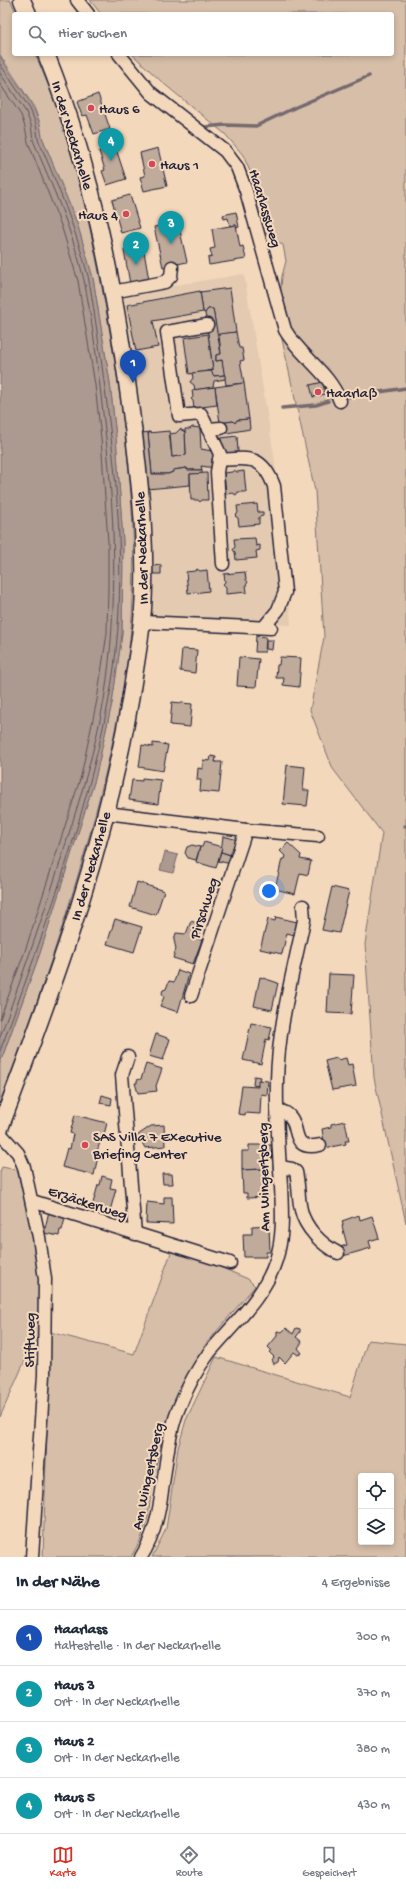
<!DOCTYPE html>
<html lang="de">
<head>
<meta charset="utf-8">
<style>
  body { margin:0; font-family:"Gochi Hand",sans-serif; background:#f2f2f3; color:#1f2937 }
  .controls { position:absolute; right:12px; bottom:12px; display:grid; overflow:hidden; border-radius:4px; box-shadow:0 2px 6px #0003 }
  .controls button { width:36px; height:36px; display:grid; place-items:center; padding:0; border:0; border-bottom:1px solid #e0e1e3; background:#fff; color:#1f2937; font:20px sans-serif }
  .you { position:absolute; left:269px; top:891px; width:14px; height:14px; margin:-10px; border:3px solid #fff; border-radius:50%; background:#1a73e8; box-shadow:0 0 0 6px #1a73e833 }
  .badge { display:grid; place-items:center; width:26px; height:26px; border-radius:50%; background:#d93025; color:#fff; font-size:13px; font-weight:700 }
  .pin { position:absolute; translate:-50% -33px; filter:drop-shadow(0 1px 2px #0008) }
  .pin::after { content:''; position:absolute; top:21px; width:14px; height:12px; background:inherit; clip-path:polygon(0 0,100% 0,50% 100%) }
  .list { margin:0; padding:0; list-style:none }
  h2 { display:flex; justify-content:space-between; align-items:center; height:52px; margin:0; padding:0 16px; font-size:17px }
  h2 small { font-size:13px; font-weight:400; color:#747a83 }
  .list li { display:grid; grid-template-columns:26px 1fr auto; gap:12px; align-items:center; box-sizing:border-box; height:56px; padding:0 16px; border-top:1px solid #e0e1e3 }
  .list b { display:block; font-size:15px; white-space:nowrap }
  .list p { margin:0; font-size:13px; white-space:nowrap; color:#747a83 }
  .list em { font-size:13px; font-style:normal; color:#747a83 }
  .icon { flex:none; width:22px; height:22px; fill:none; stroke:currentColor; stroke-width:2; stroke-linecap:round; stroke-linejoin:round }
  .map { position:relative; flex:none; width:406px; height:1557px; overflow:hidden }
  .search { position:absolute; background:#fff; box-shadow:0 2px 6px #0003; left:12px; right:12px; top:12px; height:44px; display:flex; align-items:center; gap:10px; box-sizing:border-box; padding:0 14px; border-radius:4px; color:#747a83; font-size:15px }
  .sheet { height:276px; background:#fff }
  nav { display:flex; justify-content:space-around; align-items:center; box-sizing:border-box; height:56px; border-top:1px solid #e0e1e3; background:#fff; font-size:11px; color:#747a83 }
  nav a { display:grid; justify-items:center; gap:2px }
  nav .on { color:#d93025 }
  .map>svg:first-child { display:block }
  .built { fill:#e4cab1 }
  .green { fill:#d6bea8; stroke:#7c7072; fill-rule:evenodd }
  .water { fill:#ac9990; stroke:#75696e }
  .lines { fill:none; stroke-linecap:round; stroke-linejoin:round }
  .shore { stroke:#59525d; stroke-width:1 }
  .stream { stroke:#75696e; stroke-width:3.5 }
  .building { fill:#c0ab9b; stroke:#22223b }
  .minor-casing { stroke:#22223b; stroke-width:15 }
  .major-casing { stroke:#22223b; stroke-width:19 }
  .minor { stroke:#f4d8bb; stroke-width:12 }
  .major { stroke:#f4d8bb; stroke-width:16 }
  .poi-dot { fill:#d1495b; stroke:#f4d8bb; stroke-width:1.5 }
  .labels { text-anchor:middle; stroke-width:4; stroke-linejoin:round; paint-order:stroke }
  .poi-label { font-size:15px; fill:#22223b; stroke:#f4d8bb; text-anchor:start }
  .street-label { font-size:15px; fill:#22223b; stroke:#f4d8bb }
</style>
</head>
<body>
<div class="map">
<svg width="406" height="1557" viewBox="0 0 406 1557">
  <rect width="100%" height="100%" fill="#f4d8bb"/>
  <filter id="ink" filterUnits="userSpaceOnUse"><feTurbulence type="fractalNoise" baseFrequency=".025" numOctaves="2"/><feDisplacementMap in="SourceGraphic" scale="8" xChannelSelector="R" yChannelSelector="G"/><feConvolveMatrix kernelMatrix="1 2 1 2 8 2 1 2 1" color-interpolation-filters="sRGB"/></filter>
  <g filter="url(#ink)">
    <polygon class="built" points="244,274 274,455 287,572 291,625 149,618 137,394 121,294"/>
    <g class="green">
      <path d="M0 0H10L17 14H14V54H35C70 130 90 222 105 304 123 406 139 512 132 617 127 686 111 752 94 819 68 915 36 1009 0 1102V1063L40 953 95 779 112 703 122 634 123 542 116 437 110 383 93 278 77 223 42 137 40 123 34 107 0 55Z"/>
      <polygon points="90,0 406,0 406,1223 374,1078 365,944 382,833 333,769 310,710 324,637 315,491 278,321 282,276 286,261 283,245 265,233 259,214 252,176 243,155 225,134 163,83 132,54 392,54 392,14 101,14"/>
      <path d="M2 1167 17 1170C26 1204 34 1239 38 1275 41 1297 40 1322 38 1345L30 1349 0 1417V1172Z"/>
      <polygon points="173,1247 248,1279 255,1286 205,1345 171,1413 160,1447 152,1486 148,1517 141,1539 131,1557 43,1557 50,1332 134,1354"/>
      <path d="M368 1340 406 1344V1557H152L166 1529 178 1448 186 1420 216 1357 350 1397ZM361 1476H391V1542H361Z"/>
    </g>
    <g class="water">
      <path d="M0 55C14 85 38 102 42 137L77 223 93 278 110 383 116 437 123 542 122 634 112 703 95 779 40 953 0 1063Z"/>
      <polygon points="165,852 178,855 173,873 160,870"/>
    </g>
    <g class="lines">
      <g class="shore">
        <path d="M0 64 30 109 36 124 38 139C57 184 76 229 88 276 91 290 93 304 95 318 100 350 104 381 108 412 120 508 127 608 108 704 84 823 42 938 0 1051"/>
        <path d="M0 73 26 112 31 125 33 140C52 186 73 232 84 280 93 324 98 369 103 413 115 508 119 605 104 700 95 749 81 796 66 843 46 909 23 973 0 1037"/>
        <polyline points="0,84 21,115 25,127 28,142 62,228 78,281 95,385 101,438 108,542 108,586 107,633 97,700 81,776 26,948 0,1019"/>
      </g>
      <g class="stream">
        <polyline points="205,127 225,125 256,126 296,107 369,76"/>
        <polyline points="346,397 406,388"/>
        <polyline points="282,408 316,405 328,401"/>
        <polyline points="405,826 406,826"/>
      </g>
    </g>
    <g class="building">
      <polygon points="98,94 110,129 94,134 87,115 82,116 77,102"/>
      <polygon points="115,146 126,179 107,185 102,171 105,170 99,151"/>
      <polygon points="158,148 167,186 144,191 140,177 145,176 140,153"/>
      <polygon points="130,195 140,228 121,233 112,200"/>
      <polygon points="236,212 239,227 236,228 236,225 230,226 228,218 224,219 223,215"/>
      <polygon points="178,222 187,262 163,267 154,227"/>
      <polygon points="236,225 240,247 243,246 246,259 209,265 208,258 212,257 210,249 215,248 212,229"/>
      <polygon points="143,246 149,280 130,284 124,250"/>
      <polygon points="230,288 236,332 217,335 213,309 208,309 205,313 203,312 200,292"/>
      <polygon points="200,291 203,312 153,321 158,347 136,351 127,305"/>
      <polygon points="208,309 213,309 221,354 216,355 216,361 222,360 225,375 214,376 212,375 211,371 213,370 205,313"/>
      <polygon points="236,332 239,348 242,348 244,360 240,361 244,383 226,385 222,360 216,361 216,355 221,354 219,334"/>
      <polygon points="208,334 213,370 189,374 184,338"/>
      <polygon points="211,371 214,376 225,375 225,379 214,381 213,387 195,390 194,385 190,382 193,378 192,373"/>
      <polygon points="323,382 325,394 313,397 310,385"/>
      <polygon points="244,383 249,419 237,420 235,423 233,421 220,423 215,387"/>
      <polygon points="215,387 217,405 194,408 193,401 191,399 193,397 192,390"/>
      <polygon points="249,419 250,429 221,434 220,423 233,421 235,423 237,420"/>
      <polygon points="192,427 200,428 201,449 217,452 215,468 201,466 202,470 187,470 187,468 173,470 173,472 168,474 152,474 148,433 169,431 172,457 186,455 185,429 190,429"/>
      <polygon points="180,429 185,432 186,455 172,457 170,434 176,433"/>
      <polygon points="150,432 148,433 152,474 168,474 173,472 173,470 187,468 187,470 202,470 202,474 190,474 190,485 147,489 142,433"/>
      <polygon points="237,436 238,452 222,454 221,438"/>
      <polygon points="234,470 237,472 244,471 246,492 238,492 236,495 233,493 226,494 224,473 232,472"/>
      <polygon points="207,473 208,500 202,500 200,502 198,500 191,500 190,474"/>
      <polygon points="257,504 258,512 263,512 263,516 259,517 259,524 239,526 238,518 235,516 238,513 237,506"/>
      <polygon points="255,538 256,546 260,545 260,550 256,551 257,558 236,560 235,552 233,550 235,547 234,539"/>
      <polygon points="161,565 161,574 153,574 152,566"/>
      <polygon points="197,569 200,571 207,570 209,591 201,592 199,594 196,592 188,593 186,572 195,571"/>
      <polygon points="245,572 246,580 248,582 246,585 247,592 226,594 226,587 223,584 225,582 224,574"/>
      <polygon points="256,636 266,637 265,652 255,652"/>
      <polygon points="266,640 273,640 272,650 266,649"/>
      <polygon points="182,649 197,650 195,673 180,671"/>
      <polygon points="239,657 259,659 256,687 237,686"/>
      <polygon points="280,657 301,658 299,687 283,685 284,678 276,678 277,665 279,665"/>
      <polygon points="172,702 192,704 190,727 170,725"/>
      <polygon points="153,743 168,745 163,771 139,767 142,745 153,747"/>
      <polygon points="211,756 216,757 215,762 222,762 219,793 200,791 201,780 197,780 198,768 202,769 203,760 210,761"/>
      <polygon points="287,765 305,767 303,790 309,790 307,806 283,804"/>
      <polygon points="142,778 161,780 158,804 129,800 132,780 142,781"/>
      <polygon points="223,836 238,840 234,856 221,852"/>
      <polygon points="204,842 222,847 216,868 196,862 200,847 202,847"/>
      <polygon points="288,843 301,855 300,859 311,861 308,875 300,873 295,894 275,889 282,859 284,859 285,856 280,851"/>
      <polygon points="192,845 200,847 196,860 188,858 185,853 187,847"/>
      <polygon points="221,852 233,856 231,864 218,861"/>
      <polygon points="137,882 164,891 156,915 130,907"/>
      <polygon points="332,887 349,891 339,933 322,930"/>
      <polygon points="276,917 297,922 294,935 287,933 282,954 260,949 268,919 275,921"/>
      <polygon points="115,919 142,927 134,952 107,944"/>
      <polygon points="191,921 202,925 198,939 202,940 193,964 173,958 176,949 174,940 176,933 186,934"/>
      <polygon points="178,970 189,974 178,1012 160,1006 164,997 162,993 163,990 166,989 169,981 174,982"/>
      <polygon points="329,974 354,975 351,1014 327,1013"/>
      <polygon points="260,977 278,983 272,1010 254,1006"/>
      <polygon points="251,1023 272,1027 269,1040 266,1039 261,1064 243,1060"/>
      <polygon points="156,1034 170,1039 163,1060 149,1056"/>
      <polygon points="337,1058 338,1060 346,1058 348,1065 352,1064 356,1086 332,1090 325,1061"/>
      <polygon points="146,1064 162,1069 156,1086 157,1091 138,1093 135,1083 137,1083 137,1080 141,1079"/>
      <polygon points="254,1076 260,1077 258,1086 253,1085"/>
      <polygon points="258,1080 268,1081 267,1095 261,1094 260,1114 245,1113 245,1115 238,1114 242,1086 258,1087"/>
      <polygon points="102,1095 112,1098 111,1105 100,1103"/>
      <polygon points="75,1115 107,1123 102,1142 100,1142 96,1155 98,1156 94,1175 62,1167 67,1148 70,1149 73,1134 70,1133"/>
      <polygon points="345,1121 349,1141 345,1141 346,1144 325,1148 322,1129 331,1127 331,1124"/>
      <polygon points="164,1125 165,1146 145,1148 138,1135 151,1126"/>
      <polygon points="249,1145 271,1145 272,1158 263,1158 263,1169 242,1170 242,1151 249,1151"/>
      <polygon points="263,1169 263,1180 267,1180 268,1197 247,1198 247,1193 243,1193 242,1170"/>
      <polygon points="162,1174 172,1174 173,1184 163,1184"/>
      <polygon points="102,1176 112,1179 110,1188 116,1189 110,1211 92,1207 98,1185 100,1185"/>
      <polygon points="164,1197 172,1197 173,1224 146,1223 147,1202 164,1204"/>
      <polygon points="49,1211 66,1215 62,1230 60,1230 59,1236 44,1233"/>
      <polygon points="359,1215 360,1220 372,1216 379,1238 369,1241 371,1248 343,1256 340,1247 347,1245 342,1226 343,1225 342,1221"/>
      <polygon points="269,1225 270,1252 266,1252 266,1257 244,1257 243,1234 252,1234 252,1226"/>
      <polygon points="286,1328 293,1334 296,1328 300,1329 300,1332 296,1337 302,1342 298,1348 302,1353 298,1355 294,1352 285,1363 279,1357 278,1362 274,1364 272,1360 274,1357 269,1352 271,1350 268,1347 277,1336 277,1331 282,1332"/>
    </g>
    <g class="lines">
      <defs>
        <g id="minor">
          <polyline points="77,0 88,14"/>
          <path d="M119 54 151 93 225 151 237 167 246 191 285 330C300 356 329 372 340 401"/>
          <polyline points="112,292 165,282 171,276 172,267"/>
          <polyline points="207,325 167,332 179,416 201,414 220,454 217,472 223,564"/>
          <polyline points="208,429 221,428"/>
          <path d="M219 460C248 458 262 454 274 486L285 592 278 610 264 627"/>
          <polyline points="142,622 271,628"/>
          <polyline points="106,813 246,830 191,996"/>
          <polyline points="246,830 318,836"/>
          <polyline points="128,1057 122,1075 135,1234"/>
          <path d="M277 1110C308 1115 283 1153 320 1145"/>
          <polyline points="0,1133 18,1153 24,1167 39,1237 45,1279 44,1375 32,1557"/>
          <path d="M280 1167 292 1169 296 1172C299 1185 298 1198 301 1210 305 1228 322 1245 338 1253"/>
          <polyline points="32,1201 230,1263"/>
          <path d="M141 1557C168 1516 160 1456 178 1410 186 1390 196 1370 209 1353 233 1324 264 1298 276 1260 284 1236 282 1211 281 1186 279 1151 276 1116 277 1081 278 1027 293 973 304 920L303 906"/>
        </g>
        <g id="major">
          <polyline points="22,0 28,14"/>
          <path d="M0 1128C56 981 111 832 134 676 137 657 140 639 142 621 148 556 141 491 133 427 117 300 94 172 46 54"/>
        </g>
      </defs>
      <use href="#minor" class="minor-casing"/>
      <use href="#major" class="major-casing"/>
      <use href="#minor" class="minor"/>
      <use href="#major" class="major"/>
    </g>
  </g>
  <g class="poi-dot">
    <circle cx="91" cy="108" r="4"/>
    <circle cx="152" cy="164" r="4"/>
    <circle cx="126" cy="214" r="4"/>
    <circle cx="318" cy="392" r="4"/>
    <circle cx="85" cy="1145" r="4"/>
  </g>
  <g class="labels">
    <g class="poi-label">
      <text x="99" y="113">Haus 6</text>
      <text x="160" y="169">Haus 1</text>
      <text x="118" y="219" text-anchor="end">Haus 4</text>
      <text x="326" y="397">Haarlaß</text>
      <text x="93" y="1141">SAS Villa 7 Executive<tspan x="93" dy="17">Briefing Center</tspan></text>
    </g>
    <g class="street-label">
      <text transform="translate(73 135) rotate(73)" y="5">In der Neckarhelle</text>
      <text transform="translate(266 208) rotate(73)" y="5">Haarlassweg</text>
      <text transform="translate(141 548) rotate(-92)" y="5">In der Neckarhelle</text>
      <text transform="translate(90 866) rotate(-74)" y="5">In der Neckarhelle</text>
      <text transform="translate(203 908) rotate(-72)" y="5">Pirschweg</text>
      <text transform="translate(263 1177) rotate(-91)" y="5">Am Wingertsberg</text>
      <text transform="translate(88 1202) rotate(18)" y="5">Erzäckerweg</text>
      <text transform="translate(29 1340) rotate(-89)" y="5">Stiftweg</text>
      <text transform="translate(147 1476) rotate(-78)" y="5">Am Wingertsberg</text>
    </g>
  </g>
</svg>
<div class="controls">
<button><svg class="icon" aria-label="locate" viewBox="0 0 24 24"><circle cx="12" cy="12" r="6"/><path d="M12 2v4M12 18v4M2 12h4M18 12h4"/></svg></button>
<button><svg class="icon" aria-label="layers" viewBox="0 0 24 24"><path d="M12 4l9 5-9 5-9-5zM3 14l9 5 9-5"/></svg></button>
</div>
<div class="you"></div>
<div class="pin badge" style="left:133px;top:383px;background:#1a4fb4">1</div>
<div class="pin badge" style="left:136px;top:265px;background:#0f9aa8">2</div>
<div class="pin badge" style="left:171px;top:244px;background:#0f9aa8">3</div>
<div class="pin badge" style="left:111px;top:161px;background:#0f9aa8">4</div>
<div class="search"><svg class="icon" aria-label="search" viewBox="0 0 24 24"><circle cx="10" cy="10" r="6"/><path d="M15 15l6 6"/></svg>Hier suchen</div>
</div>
<section class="sheet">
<h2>In der Nähe<small>4 Ergebnisse</small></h2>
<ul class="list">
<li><span class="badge" style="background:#1a4fb4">1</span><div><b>Haarlass</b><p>Haltestelle · In der Neckarhelle</p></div><em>300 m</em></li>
<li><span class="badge" style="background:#0f9aa8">2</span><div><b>Haus 3</b><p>Ort · In der Neckarhelle</p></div><em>370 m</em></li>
<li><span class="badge" style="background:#0f9aa8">3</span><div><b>Haus 2</b><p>Ort · In der Neckarhelle</p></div><em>380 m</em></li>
<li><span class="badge" style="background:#0f9aa8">4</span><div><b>Haus 5</b><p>Ort · In der Neckarhelle</p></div><em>430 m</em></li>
</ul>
</section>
<nav>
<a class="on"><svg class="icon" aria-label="map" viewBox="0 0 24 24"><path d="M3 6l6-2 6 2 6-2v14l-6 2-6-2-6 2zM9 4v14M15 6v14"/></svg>Karte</a>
<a><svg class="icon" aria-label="directions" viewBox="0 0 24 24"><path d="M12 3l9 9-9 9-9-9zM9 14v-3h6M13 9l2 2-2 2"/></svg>Route</a>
<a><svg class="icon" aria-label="saved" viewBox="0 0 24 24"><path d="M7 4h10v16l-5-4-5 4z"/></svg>Gespeichert</a>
</nav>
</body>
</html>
